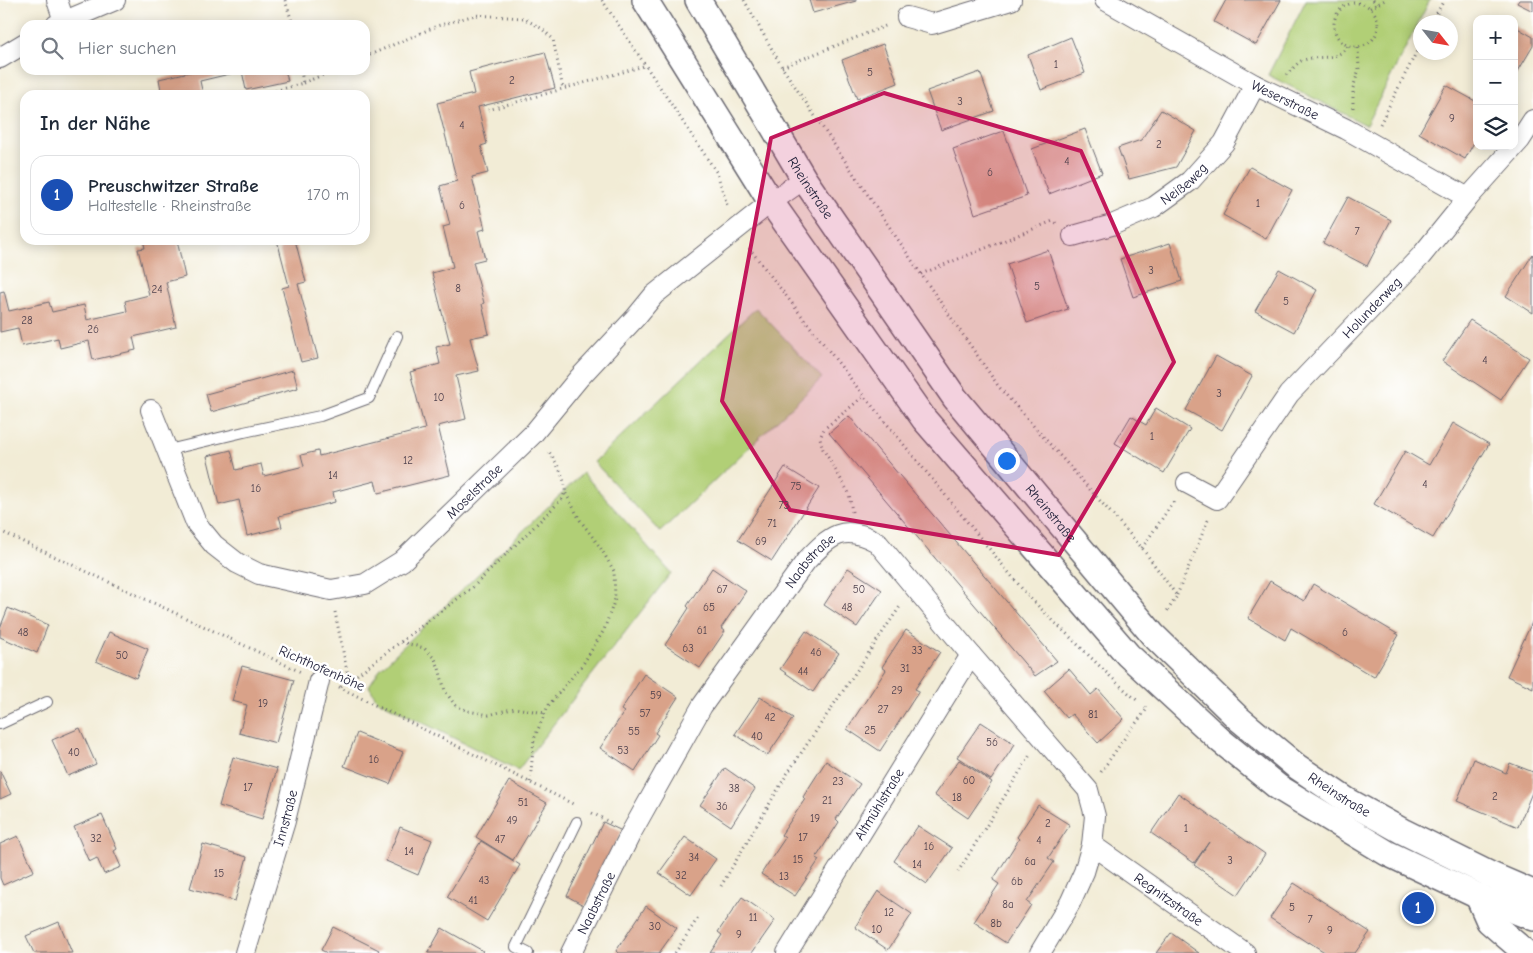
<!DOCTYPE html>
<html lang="de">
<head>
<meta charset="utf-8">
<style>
  body { margin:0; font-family:"Comic Neue",sans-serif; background:#f2f2f3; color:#1f2937 }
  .controls { position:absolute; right:15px; top:15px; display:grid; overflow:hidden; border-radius:10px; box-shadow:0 2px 12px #0003 }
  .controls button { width:45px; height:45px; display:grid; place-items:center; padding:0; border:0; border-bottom:1px solid #e0e1e3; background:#fff; color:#1f2937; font:25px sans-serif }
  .compass { position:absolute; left:1413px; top:15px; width:45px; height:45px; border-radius:50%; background:#fff; box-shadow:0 2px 12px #0003; rotate:121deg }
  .you { position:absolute; left:1006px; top:460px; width:18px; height:18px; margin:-12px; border:4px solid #fff; border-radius:50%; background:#1a73e8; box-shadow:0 0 0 8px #1a73e833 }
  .badge { display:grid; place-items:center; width:32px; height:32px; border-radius:50%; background:#7c3aed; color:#fff; font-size:16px; font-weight:700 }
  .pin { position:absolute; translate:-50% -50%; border:2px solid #fff; box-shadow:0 1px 5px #0006 }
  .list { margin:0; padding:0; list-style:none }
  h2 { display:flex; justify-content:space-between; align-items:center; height:65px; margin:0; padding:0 20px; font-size:21px }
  h2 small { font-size:16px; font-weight:400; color:#747a83 }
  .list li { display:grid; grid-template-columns:32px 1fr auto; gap:15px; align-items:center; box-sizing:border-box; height:80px; margin:0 10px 10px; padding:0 10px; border:1px solid #e0e1e3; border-radius:15px }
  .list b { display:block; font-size:19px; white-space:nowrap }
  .list p { margin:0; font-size:16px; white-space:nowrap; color:#747a83 }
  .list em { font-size:16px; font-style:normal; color:#747a83 }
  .icon { flex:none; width:28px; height:28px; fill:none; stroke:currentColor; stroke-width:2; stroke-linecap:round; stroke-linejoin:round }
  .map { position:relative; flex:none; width:1533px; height:953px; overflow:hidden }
  .search { position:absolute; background:#fff; box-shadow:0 2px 12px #0003; left:20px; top:20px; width:350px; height:55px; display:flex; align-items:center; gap:12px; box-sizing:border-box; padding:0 18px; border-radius:15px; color:#747a83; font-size:19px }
  .panel { position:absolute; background:#fff; box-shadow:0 2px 12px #0003; left:20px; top:90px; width:350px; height:155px; border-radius:15px }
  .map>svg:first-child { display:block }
  .green { fill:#b1cf76; stroke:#6a7858 }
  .building { fill:#d9a289 }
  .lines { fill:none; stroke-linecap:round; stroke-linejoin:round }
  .service-casing { stroke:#6b6971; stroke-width:12 }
  .minor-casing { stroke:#6b6971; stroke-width:22 }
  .tertiary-casing { stroke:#6b6971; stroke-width:28 }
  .path { stroke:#6b6971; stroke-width:3; stroke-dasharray:1 4; stroke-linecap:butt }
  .service { stroke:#fff; stroke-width:10 }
  .minor { stroke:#fff; stroke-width:20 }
  .tertiary { stroke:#fff; stroke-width:25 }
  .marked { fill:#c2185b; fill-opacity:0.2; stroke:#c2185b; stroke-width:4; stroke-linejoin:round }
  .labels { text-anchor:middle; stroke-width:5; stroke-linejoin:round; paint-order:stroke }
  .number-label { font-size:11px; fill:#50424e }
  .street-label { font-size:14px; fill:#22223b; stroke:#fff }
</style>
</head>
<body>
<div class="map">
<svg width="1533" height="953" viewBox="0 0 1533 953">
  <rect width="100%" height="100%" fill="#fff"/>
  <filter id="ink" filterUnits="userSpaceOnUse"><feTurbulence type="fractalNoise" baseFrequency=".02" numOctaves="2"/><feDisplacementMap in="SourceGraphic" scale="10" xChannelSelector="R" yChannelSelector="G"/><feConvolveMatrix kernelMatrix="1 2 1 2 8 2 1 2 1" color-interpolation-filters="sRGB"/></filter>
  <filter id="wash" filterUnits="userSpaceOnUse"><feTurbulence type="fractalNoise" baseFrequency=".0096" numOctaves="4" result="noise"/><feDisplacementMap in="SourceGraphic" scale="20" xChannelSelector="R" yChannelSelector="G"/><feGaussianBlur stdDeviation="1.12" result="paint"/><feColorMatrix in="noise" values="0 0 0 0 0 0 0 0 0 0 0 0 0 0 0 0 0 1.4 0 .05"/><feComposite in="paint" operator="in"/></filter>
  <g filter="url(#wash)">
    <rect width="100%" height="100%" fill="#f2ecd6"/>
    <g class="green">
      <polygon points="1306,0 1430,0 1366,125 1268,75"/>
      <polygon points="756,308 822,378 660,532 594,462"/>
      <polygon points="583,473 671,573 518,770 377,700 369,686 380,669"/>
    </g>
    <g id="blocks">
      <g class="building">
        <polygon points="809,0 856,0 856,1 813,13"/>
        <polygon points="1226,0 1281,0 1256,45 1214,22"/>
        <polygon points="1519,0 1533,0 1533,11 1517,3"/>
        <polygon points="1514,26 1533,37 1533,46 1514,78"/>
        <polygon points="1071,37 1085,73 1041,90 1028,55"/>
        <polygon points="883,44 898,83 857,99 842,60"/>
        <polygon points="545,52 555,88 478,107 487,144 481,146 488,173 472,177 485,229 478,231 485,259 473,262 484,303 482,304 489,334 470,338 479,371 456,376 466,419 438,426 450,475 378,493 375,481 333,492 335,502 279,516 282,527 247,536 239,500 219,505 207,456 231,450 236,470 261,464 264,476 304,466 301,455 318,451 319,456 425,429 410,372 440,364 436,347 450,344 432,273 453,267 443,227 450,225 440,186 457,181 437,103 474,94 469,72"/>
        <polygon points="198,70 285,70 288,81 246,90 242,71 200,81 203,95 162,95 159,79"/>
        <polygon points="980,72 994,111 941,130 927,91"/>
        <polygon points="1446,85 1477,102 1477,137 1465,159 1419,133"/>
        <polygon points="1161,110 1196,131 1176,167 1129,179 1118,148 1141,140"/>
        <polygon points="1085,129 1102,173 1049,194 1032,149"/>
        <polygon points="1004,131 1027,196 975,214 953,149"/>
        <polygon points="1250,167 1292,190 1266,239 1223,215"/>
        <polygon points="1348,197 1391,220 1367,266 1323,243"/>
        <polygon points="143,240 177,240 185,277 166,282 176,327 133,337 136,350 93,360 89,341 60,348 58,338 22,346 18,328 0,332 0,292 4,291 9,311 49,302 52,312 84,305 87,320 127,311 125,301 149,295 138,249 145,248"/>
        <polygon points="277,240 295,240 306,282 298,284 318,358 301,362 282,288 289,286"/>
        <polygon points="1170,243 1182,281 1133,297 1120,259"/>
        <polygon points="1048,250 1068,309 1027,323 1007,264"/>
        <polygon points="1533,254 1533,313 1506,296"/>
        <polygon points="1279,269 1317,290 1294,332 1255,311"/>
        <polygon points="1470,320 1529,358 1501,400 1442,361"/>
        <polygon points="1216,356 1252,376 1222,430 1186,410"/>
        <polygon points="293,370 298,388 211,412 206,394"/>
        <polygon points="1156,408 1190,429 1164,473 1115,443 1131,416 1146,425"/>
        <polygon points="849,416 1057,661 1035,676 829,433"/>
        <polygon points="1453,423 1489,444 1433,538 1374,504 1405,451 1429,465"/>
        <polygon points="785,467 819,488 772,561 738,540"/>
        <polygon points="712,568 746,591 721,628 725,631 700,668 665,645 689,608 687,606"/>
        <polygon points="848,568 882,590 857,627 824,605"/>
        <polygon points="1270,581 1304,601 1313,584 1399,635 1374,677 1291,628 1285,640 1248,618"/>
        <polygon points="8,608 48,625 37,653 0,637 0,628"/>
        <polygon points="1533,620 1533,688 1507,676"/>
        <polygon points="906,630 940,652 915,689 919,691 880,751 847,729 886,670 882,667"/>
        <polygon points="806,631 839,653 813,692 780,669"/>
        <polygon points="109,632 148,649 136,678 96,661"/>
        <polygon points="242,666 294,680 276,743 239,733 247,705 232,701"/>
        <polygon points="1069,669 1091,695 1098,689 1124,719 1098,743 1072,714 1067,718 1044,691"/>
        <polygon points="644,674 678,697 655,733 658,735 635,771 600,748 624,712 621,710"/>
        <polygon points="760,697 793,718 767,756 735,734"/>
        <polygon points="981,722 1015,744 991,780 957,757"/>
        <polygon points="80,728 96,764 68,776 52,740"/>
        <polygon points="357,733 403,752 390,784 344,766"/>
        <polygon points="233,757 277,769 262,819 219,806"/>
        <polygon points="1474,759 1506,773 1510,763 1533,772 1533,790 1518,827 1457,801"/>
        <polygon points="959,760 992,782 968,818 934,795"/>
        <polygon points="826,761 860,784 836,819 839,822 816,858 819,860 795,896 761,874 785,838 781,835 805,799 803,797"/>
        <polygon points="725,768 755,789 731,826 700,805"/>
        <polygon points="0,771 11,794 0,799"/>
        <polygon points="509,781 547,803 513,860 476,837"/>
        <polygon points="1178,793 1265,854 1238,895 1194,865 1209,842 1194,863 1151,833"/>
        <polygon points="1038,805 1070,825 1048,858 1054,862 1027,902 1031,905 1006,943 974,922 999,884 993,880 1019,839 1017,837"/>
        <polygon points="102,815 117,849 114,851 121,867 104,874 97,858 89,862 74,827"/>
        <polygon points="603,822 622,831 585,906 567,896"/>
        <polygon points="918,826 952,848 927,884 894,861"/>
        <polygon points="400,827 432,840 418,875 386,861"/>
        <polygon points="18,836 34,871 3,885 0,878 0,844"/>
        <polygon points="685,837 716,859 691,895 659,873"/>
        <polygon points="481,841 520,865 487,921 447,897"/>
        <polygon points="203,844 247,857 235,901 190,888"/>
        <polygon points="1294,883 1370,932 1355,953 1326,953 1309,942 1308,943 1270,918"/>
        <polygon points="878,891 912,914 888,950 855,927"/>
        <polygon points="742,897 775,920 752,953 710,953 722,935 718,932"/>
        <polygon points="646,906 677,928 659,953 618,953 616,951"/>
        <polygon points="59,922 72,953 34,953 26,936"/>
        <polygon points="333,927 379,950 377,953 327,953 321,950"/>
        <polygon points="442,928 483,951 481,953 428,953"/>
        <polygon points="1171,933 1199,953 1156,953"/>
      </g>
    </g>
  </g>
  <g filter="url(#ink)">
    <use href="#blocks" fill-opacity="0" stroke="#6b6971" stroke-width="1"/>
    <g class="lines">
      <defs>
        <g id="service">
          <polyline points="168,450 244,432 320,416 369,398 397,336"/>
          <polyline points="0,724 47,702"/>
          <polyline points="528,953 516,947 577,822"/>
        </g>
        <g id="minor">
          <polyline points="57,0 64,21"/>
          <path id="s1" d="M1105 0 1255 85 1346 129 1468 198"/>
          <polyline points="907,17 932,24 1011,0"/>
          <polyline points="56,25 115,0"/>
          <polyline points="0,58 25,43"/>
          <path id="s2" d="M1073 236 1112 225 1154 207 1190 181 1224 143 1255 85"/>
          <path id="s3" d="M151 410 196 523 214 545 237 563 259 574 331 590 365 584 402 561 533 434 579 378 636 317 654 295 771 202 804 179"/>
          <path id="s4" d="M1187 483 1217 499 1289 394 1421 256 1468 198 1520 140 1533 120"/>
          <path id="s5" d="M1092 845 1245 953"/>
          <path id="s6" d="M245 953 285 821 319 681"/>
          <path id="s7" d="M571 953 631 833 702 706 806 561C830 536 843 523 877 542L971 655 1088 790 1095 816 1092 845 1084 872 1070 903 1040 953"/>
          <path id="s8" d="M787 953 971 655"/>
        </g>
        <g id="tertiary">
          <polyline points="645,0 771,202 924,419 1128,655 1220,740 1278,787 1387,853 1478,896 1533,918"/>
          <path id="s9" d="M698 0 804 179 955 398 1153 635 1238 718 1296 766 1348 801 1402 831 1489 874 1533 893"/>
          <polyline points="1478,896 1489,921 1526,953"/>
        </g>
      </defs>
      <use href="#service" class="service-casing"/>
      <use href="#minor" class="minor-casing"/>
      <use href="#tertiary" class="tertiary-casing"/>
      <g class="path">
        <polyline points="285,0 293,25"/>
        <polyline points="602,0 717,173 728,208"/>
        <polyline points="744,0 782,67 921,274 999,387 1142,548 1177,596 1166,613"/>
        <polyline points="1373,0 1377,4"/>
        <circle cx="1356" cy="25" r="22"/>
        <polyline points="1370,8 1385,0"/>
        <polyline points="1432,22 1444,0"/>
        <polyline points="365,57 437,26 475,15 523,18 541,28 553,39 563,89"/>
        <polyline points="782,67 888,25"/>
        <path d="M1286 75C1291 71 1296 64 1301 61 1320 53 1333 64 1348 46"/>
        <polyline points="303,83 335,70"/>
        <polyline points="261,95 303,83 301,70"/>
        <polyline points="1353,108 1353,88 1359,69 1358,47"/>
        <polyline points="488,110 644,66"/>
        <polyline points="1380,124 1420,45"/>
        <polyline points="749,248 864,396 1028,596 1116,682 1139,702"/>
        <polyline points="921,274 1053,221 1057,224"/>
        <polyline points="852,512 849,493 823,449 820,438 824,429 864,396"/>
        <polyline points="0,531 301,672"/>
        <polyline points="1142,548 1174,501"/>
        <polyline points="1177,595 1208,520"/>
        <polyline points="335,612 347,671 353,678"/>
        <polyline points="401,642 424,648 435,659 439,668 445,691 455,705 468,711 489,715 515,708 545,713"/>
        <polyline points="339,687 575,805"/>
        <path d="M341 687 473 587 562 499C563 497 564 495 565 492 567 482 555 458 548 451"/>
        <polyline points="1101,772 1126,736 1147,709 1145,707"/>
        <polyline points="530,782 534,739 548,706 583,664 604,630 615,599 614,571 600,547 580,520 565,492"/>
        <polyline points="592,813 611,823"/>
        <polyline points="958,872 1030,755"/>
        <polyline points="721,886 787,774 901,605"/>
        <polyline points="675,953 698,918"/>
      </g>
      <use href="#service" class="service"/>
      <use href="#minor" class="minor"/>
      <use href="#tertiary" class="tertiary"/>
    </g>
  </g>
  <path class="marked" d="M884 93 1081 151 1174 362 1059 555 790 510 722 401 771 138Z"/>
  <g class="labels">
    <g class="number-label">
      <text x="1056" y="68">1</text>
      <text x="870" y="76">5</text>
      <text x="512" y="84">2</text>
      <text x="960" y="105">3</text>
      <text x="1452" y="122">9</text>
      <text x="462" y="129">4</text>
      <text x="1159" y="148">2</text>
      <text x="1067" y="165">4</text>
      <text x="990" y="176">6</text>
      <text x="1258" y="207">1</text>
      <text x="462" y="209">6</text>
      <text x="1357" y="235">7</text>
      <text x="1151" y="274">3</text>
      <text x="1037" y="290">5</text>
      <text x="458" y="292">8</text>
      <text x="157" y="293">24</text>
      <text x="1286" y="305">5</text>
      <text x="27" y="324">28</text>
      <text x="93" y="333">26</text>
      <text x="1485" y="364">4</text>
      <text x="1219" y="397">3</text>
      <text x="439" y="401">10</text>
      <text x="1152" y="440">1</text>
      <text x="408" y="464">12</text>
      <text x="333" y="479">14</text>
      <text x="1425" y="488">4</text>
      <text x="796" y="490">75</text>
      <text x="256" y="492">16</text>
      <text x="784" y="509">73</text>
      <text x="772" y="527">71</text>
      <text x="761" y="545">69</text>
      <text x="722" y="593">67</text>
      <text x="859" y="593">50</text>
      <text x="709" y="611">65</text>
      <text x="847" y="611">48</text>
      <text x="702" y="634">61</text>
      <text x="23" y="636">48</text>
      <text x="1345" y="636">6</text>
      <text x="688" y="652">63</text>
      <text x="917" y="654">33</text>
      <text x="816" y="656">46</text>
      <text x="122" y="659">50</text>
      <text x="905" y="672">31</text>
      <text x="803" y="675">44</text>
      <text x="897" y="694">29</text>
      <text x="656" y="699">59</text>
      <text x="263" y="707">19</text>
      <text x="883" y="713">27</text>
      <text x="645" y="717">57</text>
      <text x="1093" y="718">81</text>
      <text x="770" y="721">42</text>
      <text x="870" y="734">25</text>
      <text x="634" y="735">55</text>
      <text x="757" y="740">40</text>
      <text x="992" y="746">56</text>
      <text x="623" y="754">53</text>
      <text x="74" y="756">40</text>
      <text x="374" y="763">16</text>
      <text x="969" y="784">60</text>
      <text x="838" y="785">23</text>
      <text x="248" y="791">17</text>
      <text x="734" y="792">38</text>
      <text x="1495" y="800">2</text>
      <text x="957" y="801">18</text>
      <text x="827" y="804">21</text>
      <text x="523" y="806">51</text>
      <text x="722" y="810">36</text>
      <text x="815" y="822">19</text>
      <text x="512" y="824">49</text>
      <text x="1048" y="827">2</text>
      <text x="1186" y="832">1</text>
      <text x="803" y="841">17</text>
      <text x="96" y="842">32</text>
      <text x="500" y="843">47</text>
      <text x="1039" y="844">4</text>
      <text x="929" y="850">16</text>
      <text x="409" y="855">14</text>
      <text x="694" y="861">34</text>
      <text x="798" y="863">15</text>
      <text x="1230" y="864">3</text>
      <text x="1030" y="865">6a</text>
      <text x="917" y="868">14</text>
      <text x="219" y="877">15</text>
      <text x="681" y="879">32</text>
      <text x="784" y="880">13</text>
      <text x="484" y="884">43</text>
      <text x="1017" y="885">6b</text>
      <text x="473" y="904">41</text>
      <text x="1008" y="908">8a</text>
      <text x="1292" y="911">5</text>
      <text x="889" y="916">12</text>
      <text x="753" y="921">11</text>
      <text x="1310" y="923">7</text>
      <text x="996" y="927">8b</text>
      <text x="655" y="930">30</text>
      <text x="877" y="933">10</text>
      <text x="1330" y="934">9</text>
      <text x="739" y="938">9</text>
    </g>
    <g class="street-label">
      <text dy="5" stroke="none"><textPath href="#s1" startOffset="206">Weserstraße</textPath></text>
      <text dy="5" stroke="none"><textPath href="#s2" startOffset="124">Neißeweg</textPath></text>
      <text dy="5" stroke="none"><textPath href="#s9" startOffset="219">Rheinstraße</textPath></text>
      <text dy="5" stroke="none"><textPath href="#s4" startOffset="281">Holunderweg</textPath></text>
      <text dy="5" stroke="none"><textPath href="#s3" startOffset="456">Moselstraße</textPath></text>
      <text dy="5" stroke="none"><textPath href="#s9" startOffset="624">Rheinstraße</textPath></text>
      <text dy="5" stroke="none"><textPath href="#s7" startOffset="461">Naabstraße</textPath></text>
      <text transform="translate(322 668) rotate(24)" y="5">Richthofenhöhe</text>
      <text dy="5" stroke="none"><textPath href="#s9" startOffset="1029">Rheinstraße</textPath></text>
      <text dy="5" stroke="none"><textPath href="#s8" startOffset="175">Altmühlstraße</textPath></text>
      <text dy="5" stroke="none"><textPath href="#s6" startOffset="141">Innstraße</textPath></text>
      <text dy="5" stroke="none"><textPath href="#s5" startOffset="94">Regnitzstraße</textPath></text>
      <text dy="5" stroke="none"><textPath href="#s7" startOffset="56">Naabstraße</textPath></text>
    </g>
  </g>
</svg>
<div class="controls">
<button>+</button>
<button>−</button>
<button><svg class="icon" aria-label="layers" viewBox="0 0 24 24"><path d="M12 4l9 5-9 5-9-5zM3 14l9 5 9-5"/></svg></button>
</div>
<svg class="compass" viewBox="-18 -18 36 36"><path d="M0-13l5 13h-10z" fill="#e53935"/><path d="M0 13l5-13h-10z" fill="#747a83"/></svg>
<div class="you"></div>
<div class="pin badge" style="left:1418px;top:908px;background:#1a4fb4">1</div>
<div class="search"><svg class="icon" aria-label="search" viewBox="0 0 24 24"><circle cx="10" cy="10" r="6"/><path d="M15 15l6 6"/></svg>Hier suchen</div>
<section class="panel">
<h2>In der Nähe<small></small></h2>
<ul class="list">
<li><span class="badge" style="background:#1a4fb4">1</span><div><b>Preuschwitzer Straße</b><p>Haltestelle · Rheinstraße</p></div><em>170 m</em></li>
</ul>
</section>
</div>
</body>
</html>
